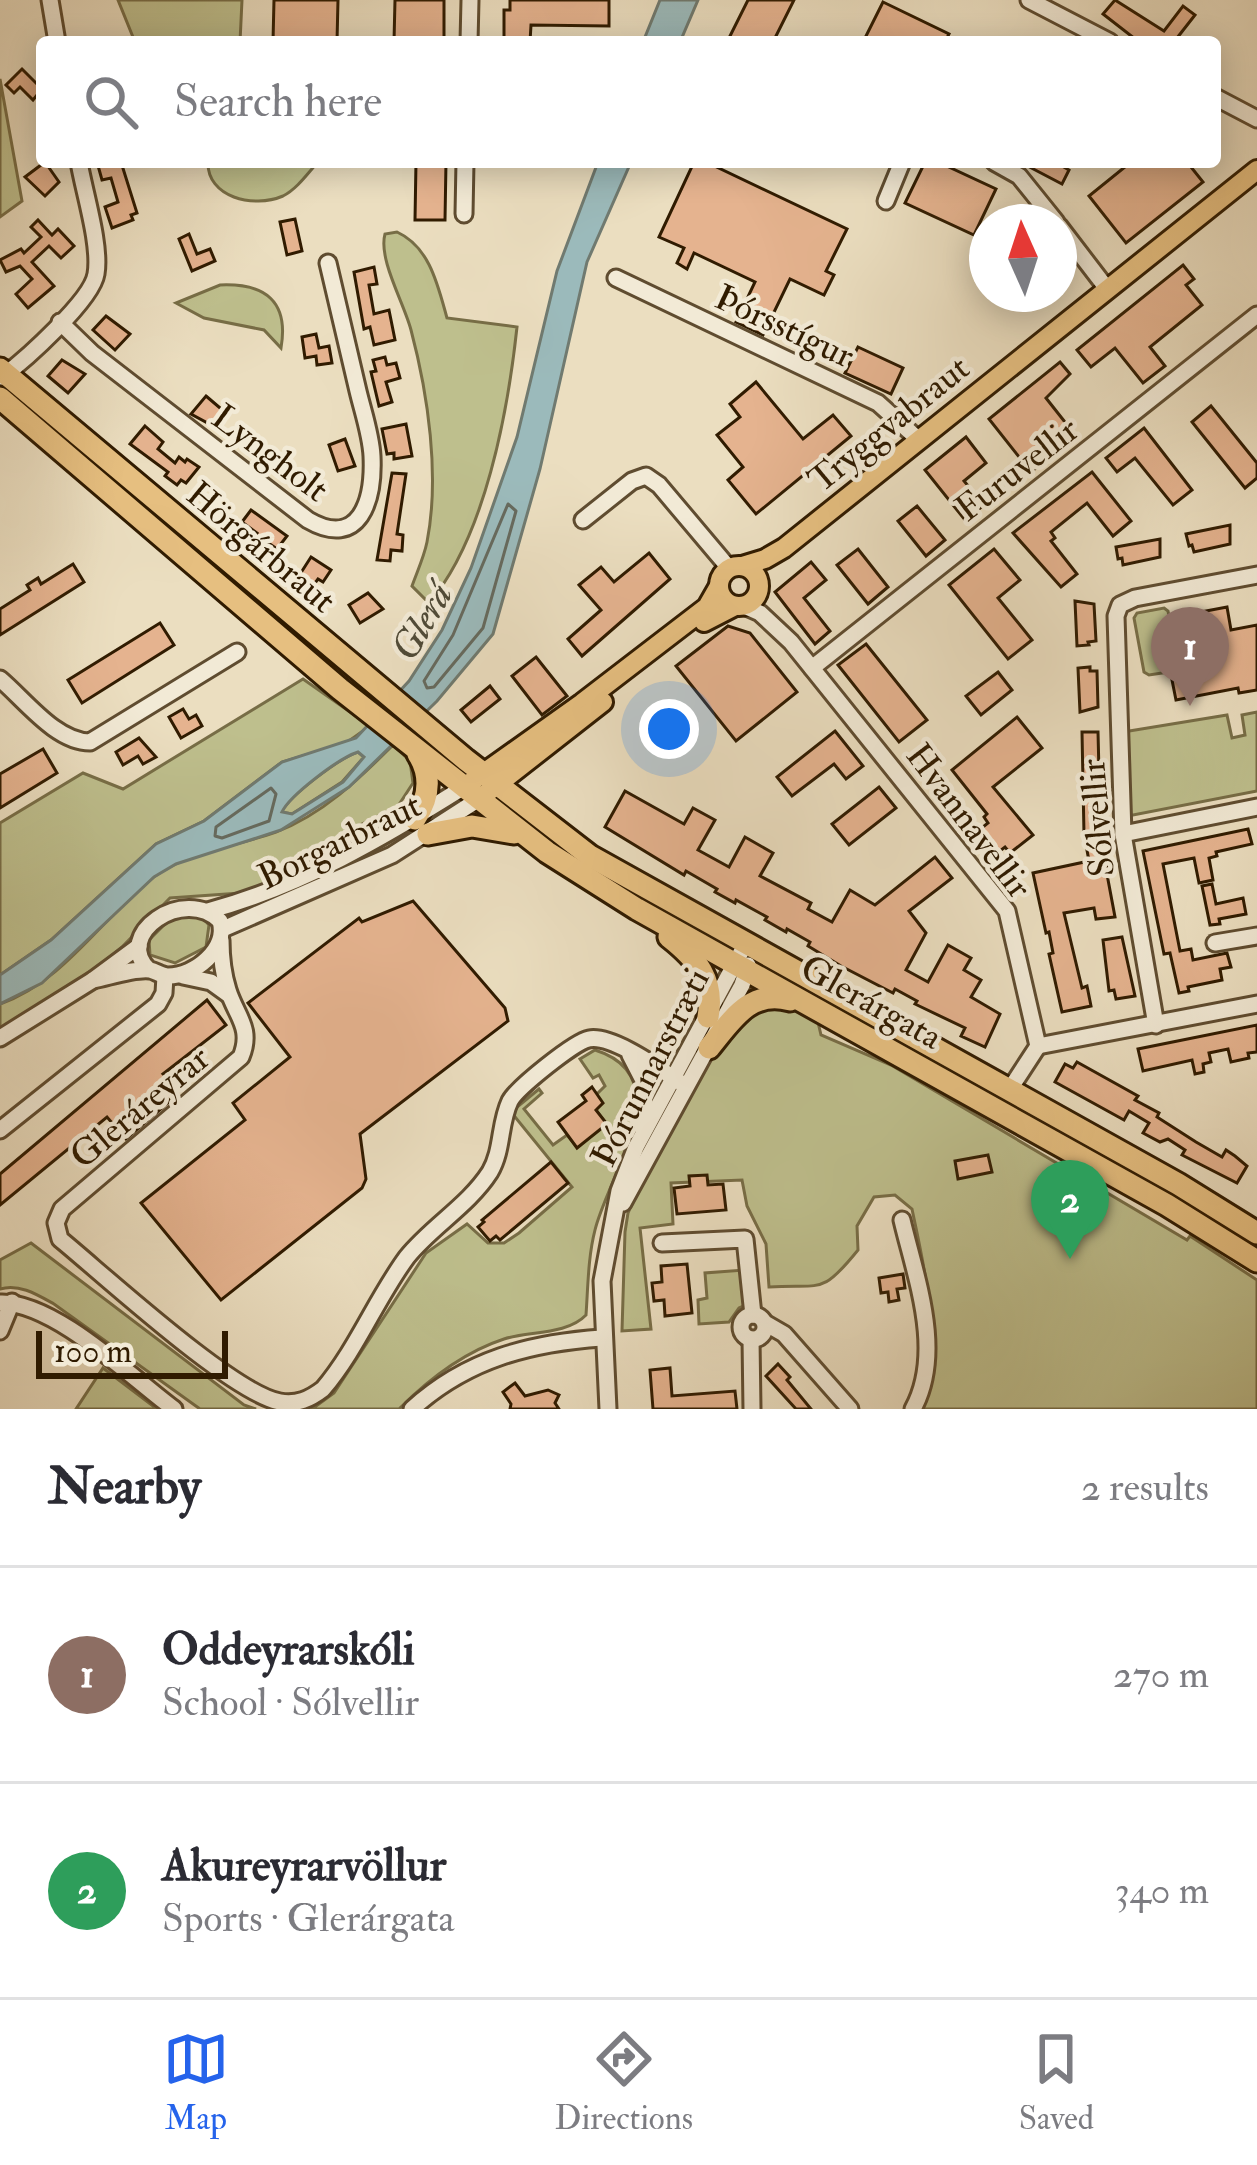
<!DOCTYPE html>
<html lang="en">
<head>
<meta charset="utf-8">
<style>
  body { margin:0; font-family:"IM FELL Double Pica",serif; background:#f2f2f3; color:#2b2b33 }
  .compass { position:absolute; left:969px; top:204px; width:108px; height:108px; border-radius:50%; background:#fff; box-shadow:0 6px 30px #0003; rotate:357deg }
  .scale { position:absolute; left:36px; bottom:30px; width:192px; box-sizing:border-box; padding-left:12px; border:6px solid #301b00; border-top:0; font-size:33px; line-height:42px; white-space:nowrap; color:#301b00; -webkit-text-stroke:9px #f2ead6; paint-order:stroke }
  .you { position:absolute; left:669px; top:729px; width:42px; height:42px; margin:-30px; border:9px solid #fff; border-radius:50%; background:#1a73e8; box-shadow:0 0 0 18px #1a73e833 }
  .badge { display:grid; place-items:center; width:78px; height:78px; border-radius:50%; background:#2563eb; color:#fff; font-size:39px; font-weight:700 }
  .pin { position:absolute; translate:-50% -99px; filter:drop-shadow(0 3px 6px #0008) }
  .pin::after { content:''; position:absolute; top:63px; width:42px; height:36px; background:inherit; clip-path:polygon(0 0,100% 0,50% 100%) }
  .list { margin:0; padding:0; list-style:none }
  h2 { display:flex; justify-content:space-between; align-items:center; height:156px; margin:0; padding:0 48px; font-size:51px }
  h2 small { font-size:39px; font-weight:400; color:#7c7c81 }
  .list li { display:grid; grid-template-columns:78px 1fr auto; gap:36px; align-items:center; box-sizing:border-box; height:216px; padding:0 48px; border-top:3px solid #e1e1e2 }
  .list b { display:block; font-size:45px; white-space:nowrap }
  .list p { margin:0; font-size:39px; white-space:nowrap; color:#7c7c81 }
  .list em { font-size:39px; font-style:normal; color:#7c7c81 }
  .icon { flex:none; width:66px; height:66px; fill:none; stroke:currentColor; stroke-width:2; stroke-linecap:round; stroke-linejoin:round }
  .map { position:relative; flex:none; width:1257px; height:1409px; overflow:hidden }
  .search { position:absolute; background:#fff; box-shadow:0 6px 30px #0003; left:36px; right:36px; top:36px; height:132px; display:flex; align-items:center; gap:30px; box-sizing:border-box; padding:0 42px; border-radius:12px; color:#7c7c81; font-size:45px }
  .sheet { height:588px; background:#fff }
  nav { display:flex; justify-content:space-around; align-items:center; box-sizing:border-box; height:168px; border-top:3px solid #e1e1e2; background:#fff; font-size:33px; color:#7c7c81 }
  nav a { display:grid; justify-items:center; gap:6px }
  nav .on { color:#2563eb }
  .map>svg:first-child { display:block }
  .green { fill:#bebf8d; stroke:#776d46; stroke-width:3 }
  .water { fill:#9bbabb; stroke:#707a70; stroke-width:3; fill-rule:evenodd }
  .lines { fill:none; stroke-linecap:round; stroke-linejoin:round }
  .shore { stroke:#666a5e; stroke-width:3 }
  .building { fill:#e5b38f; stroke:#301b00; stroke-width:3 }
  .minor-casing { stroke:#5f4c30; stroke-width:21 }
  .major-casing { stroke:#301b00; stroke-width:24 }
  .highway-casing { stroke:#301b00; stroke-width:27 }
  .minor { stroke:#f2ead6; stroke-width:15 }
  .major { stroke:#e6bf80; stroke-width:18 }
  .highway { stroke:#e6bf80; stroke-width:21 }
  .labels { text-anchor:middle; stroke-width:9; stroke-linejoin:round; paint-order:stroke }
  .street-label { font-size:36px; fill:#301b00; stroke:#f2ead6 }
  .water-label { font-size:39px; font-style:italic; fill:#504b38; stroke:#f2ead6 }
</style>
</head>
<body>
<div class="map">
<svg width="1257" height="1409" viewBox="0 0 1257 1409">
  <rect width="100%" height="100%" fill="#ebdec0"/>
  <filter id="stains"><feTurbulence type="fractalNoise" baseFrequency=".00167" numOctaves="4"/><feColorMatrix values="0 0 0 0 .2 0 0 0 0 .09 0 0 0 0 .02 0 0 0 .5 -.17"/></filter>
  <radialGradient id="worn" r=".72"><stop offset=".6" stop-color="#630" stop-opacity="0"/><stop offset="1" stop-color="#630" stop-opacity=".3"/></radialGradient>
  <g class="green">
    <polygon points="118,0 242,0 240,42 135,42"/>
    <polygon points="0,79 22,201 0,217"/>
    <path d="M208 162H318C308 173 297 189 283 196 253 209 207 197 208 162Z"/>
    <path d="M397 232C430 247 438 286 447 318L517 327C508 411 485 538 429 603L412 586C417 572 424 557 427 542 440 476 428 394 411 330 404 303 378 259 385 234Z"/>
    <path d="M220 285C266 283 289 302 281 348L264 330 204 318 176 303Z"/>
    <polygon points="1164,608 1168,611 1178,666 1175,671 1149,675 1144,672 1134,618 1137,613"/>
    <polygon points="303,679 370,726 346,743 282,762 204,821 156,844 51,940 0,975 0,823 83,773 123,789"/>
    <polygon points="1257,712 1257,791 1128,816 1123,732 1227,715 1232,738 1245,735 1242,715"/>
    <path d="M393 745 410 761 413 783 398 806 350 830 319 856 255 892 170 898 122 947 82 980 0 1031V1004C65 981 102 917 155 876 188 852 237 846 276 832 322 815 359 779 393 745Z"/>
    <path d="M358 752 364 757 342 782 292 814 281 812C291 795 339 758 358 752Z"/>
    <polygon points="183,914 203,918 209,925 206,947 175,963 150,955 149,940 170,919"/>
    <path d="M773 1000 817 1018 821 1035 891 1065 1187 1240 1190 1236 1257 1280V1409H919C946 1354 924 1267 912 1209L895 1195 874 1197 857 1226 858 1250C820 1297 822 1283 769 1287L766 1244 747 1206 742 1180 671 1183 673 1224 640 1228 651 1329 622 1331 625 1232 628 1213 649 1167 683 1100 729 1030Z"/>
    <path d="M595 1050C682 1077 608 1175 595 1230 588 1257 588 1287 586 1315 567 1335 529 1331 504 1339 464 1352 428 1380 399 1409H312L334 1393 426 1253 467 1224 488 1243H504L519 1233 572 1187 511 1112 539 1089 542 1093 524 1109 553 1145 567 1135 577 1147 606 1124 596 1110 597 1094 605 1086 599 1075 593 1078 580 1059Z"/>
    <path d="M31 1243 244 1405 256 1409H200L54 1304C38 1295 19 1283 0 1289V1260Z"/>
    <polygon points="744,1270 746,1305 739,1308 729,1322 699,1324 698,1300 707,1298 705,1273"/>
    <polygon points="103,1368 157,1409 76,1409"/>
  </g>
  <g class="water">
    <polygon points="660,0 698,0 680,42 643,42"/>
    <path d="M598 162H631L587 262 540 469 493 634 437 701 349 787 281 830 176 864 154 877 42 983 0 1004V975L51 940 156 844 204 821 282 762 356 738 409 681 442 630 471 568 517 437 557 271ZM358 752 364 757 343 782 292 814 282 812C290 795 339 758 358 752Z"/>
  </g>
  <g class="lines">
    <g class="shore">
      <polygon points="508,504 516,511 483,628 434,687 427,688 424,681 453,635"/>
      <polygon points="271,788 276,794 269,821 222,838 215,836 216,827"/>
    </g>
  </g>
  <g class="building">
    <polygon points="274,0 338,0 337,42 273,42"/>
    <polygon points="395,0 444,0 444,42 394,42"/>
    <polygon points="510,0 609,0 609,26 531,25 530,42 504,42 504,10 510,10"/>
    <polygon points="748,0 794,0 773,42 727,42"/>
    <polygon points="1115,0 1164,31 1183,6 1195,15 1177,38 1186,42 1139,42 1103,14"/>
    <polygon points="883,2 949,34 945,42 863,42"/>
    <polygon points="22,69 42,89 33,100 20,87 14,93 6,85"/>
    <polygon points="45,162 59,182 45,196 25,177"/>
    <polygon points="97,162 121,162 137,213 131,215 133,220 112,228 105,207 118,202 111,178 102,180"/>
    <polygon points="416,162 446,162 445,220 415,220"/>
    <polygon points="694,162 706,162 847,229 826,271 834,275 824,295 790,279 763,335 736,322 755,282 694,253 687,269 677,263 684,248 659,237"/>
    <polygon points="925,162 938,162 996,189 974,235 905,203"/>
    <polygon points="1020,162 1055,162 1069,170 1062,184"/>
    <polygon points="1131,162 1187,162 1203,182 1126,243 1089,196"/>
    <polygon points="295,219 302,251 287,255 280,222"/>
    <polygon points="38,220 52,235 58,229 74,246 61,258 49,246 32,262 54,286 28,308 16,294 32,279 20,266 6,272 0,260 21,249 24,253 41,237 31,227"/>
    <polygon points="189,234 197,254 210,249 215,261 192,271 179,239"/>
    <polygon points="1183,265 1194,279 1186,285 1202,305 1150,347 1165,366 1143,383 1115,348 1091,367 1077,350"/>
    <polygon points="374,267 377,284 369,285 374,314 389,310 395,340 374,345 370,327 364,329 354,272"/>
    <polygon points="106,316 130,334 115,350 93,330"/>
    <polygon points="316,334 319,348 329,346 332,363 317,365 316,356 305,358 302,337"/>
    <polygon points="858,347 903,368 891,394 845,373"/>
    <polygon points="385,357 387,365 396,363 400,378 386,382 392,402 379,406 371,372 376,371 373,360"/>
    <polygon points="62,360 85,374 68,393 48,376"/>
    <polygon points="1060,362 1070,374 1046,398 1076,436 1031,472 989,419"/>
    <polygon points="756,382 803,439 833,415 851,436 756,514 728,480 743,467 717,435 740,417 730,404"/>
    <polygon points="206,396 226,413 215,427 191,414"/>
    <polygon points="1211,406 1257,463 1257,478 1245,488 1192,422"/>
    <polygon points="406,424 412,456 394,459 394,453 387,454 382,429"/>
    <polygon points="145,426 163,442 158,449 175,463 179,457 185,462 187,459 199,467 186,483 181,480 177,485 165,476 168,472 130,444"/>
    <polygon points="1144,428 1192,490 1173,505 1135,458 1117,472 1106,458"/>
    <polygon points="966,437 986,463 964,481 984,505 965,520 925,470"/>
    <polygon points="345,439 355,466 338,471 329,445"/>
    <polygon points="1092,472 1131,521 1113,536 1087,503 1051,532 1055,538 1051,541 1077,574 1061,587 1013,533"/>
    <polygon points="392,473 406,474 397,534 403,535 402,551 391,550 390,561 377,560"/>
    <polygon points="917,506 945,540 926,556 898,521"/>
    <polygon points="251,510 287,536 277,549 267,542 260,551 250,543 257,533 242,522"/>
    <polygon points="1230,525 1230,544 1194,552 1192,545 1189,546 1186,534"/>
    <polygon points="1160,539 1160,557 1123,565 1122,558 1118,559 1116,547"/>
    <polygon points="858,549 888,587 868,604 837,565"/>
    <polygon points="994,549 1020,580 998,598 1032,640 1008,659 949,585"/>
    <polygon points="649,553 670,579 582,656 568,639 601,610 579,585 601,567 614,582"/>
    <polygon points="311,557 331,570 323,582 318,579 309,591 295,582"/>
    <polygon points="811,562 826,580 804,598 830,631 815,644 775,592"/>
    <polygon points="73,564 84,582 0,635 0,609 30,590 27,585 38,578 41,584"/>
    <polygon points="368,593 383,609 360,623 349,605"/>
    <polygon points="1075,601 1094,604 1096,641 1088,642 1089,645 1077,646"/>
    <polygon points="1227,607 1231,630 1257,625 1257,690 1239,693 1238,688 1176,700 1172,680 1212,672 1204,632 1189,635 1185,615"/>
    <polygon points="160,623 174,645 82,703 68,680"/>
    <polygon points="728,626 750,633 797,692 736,741 676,666"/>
    <polygon points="866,644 927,720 899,742 838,665"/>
    <polygon points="536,657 567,696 542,715 512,676"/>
    <polygon points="1090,667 1090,671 1097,671 1098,707 1080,712 1078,668"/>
    <polygon points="998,672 1012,690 981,715 966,696"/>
    <polygon points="490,686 500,699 471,722 461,710"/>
    <polygon points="183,709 189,719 196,715 202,726 181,738 169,717"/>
    <polygon points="1017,717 1042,748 993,787 1033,835 1010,853 1005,847 996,854 978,831 988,823 984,817 987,814 952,770"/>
    <polygon points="835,731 863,766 846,779 834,764 792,796 777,777"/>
    <polygon points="1082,732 1098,732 1100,813 1095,813 1109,868 1106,869 1115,917 1096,919 1094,908 1064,913 1082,988 1087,986 1091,1006 1062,1012 1049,954 1053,953 1049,932 1046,933 1033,873 1089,861 1084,834"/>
    <polygon points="139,738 156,757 143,764 138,756 123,765 116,752"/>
    <polygon points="43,749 57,773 0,808 0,774"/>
    <polygon points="879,787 896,808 849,845 832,824"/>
    <polygon points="625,791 684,824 693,808 715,820 698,850 729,867 745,837 773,853 760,876 811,903 808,909 832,922 850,890 875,905 935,857 952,878 909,911 926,933 906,970 928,982 948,945 971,958 964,970 981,980 971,997 1000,1014 985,1047 961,1036 965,1028 915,1004 917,1001 895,989 893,993 841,966 808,946 810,942 787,929 786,932 765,920 767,917 736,900 735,903 715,892 717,889 686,871 684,875 605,827"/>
    <polygon points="1248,829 1252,844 1216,852 1217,856 1209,858 1213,880 1199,883 1194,858 1163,864 1180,951 1191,949 1193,960 1227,953 1231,967 1220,969 1222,980 1188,987 1189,991 1179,993 1170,953 1164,954 1143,851"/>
    <polygon points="1212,884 1216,904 1243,898 1246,914 1219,919 1220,924 1210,925 1202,886"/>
    <polygon points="413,901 505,1008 508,1021 360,1134 366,1179 362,1188 221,1300 141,1203 245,1120 233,1103 290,1057 248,1003 359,918 362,922"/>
    <polygon points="1122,937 1135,996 1116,999 1114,990 1109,991 1103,940"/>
    <polygon points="207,1000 226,1025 163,1074 168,1079 158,1087 170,1101 126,1139 107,1117 0,1205 0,1174"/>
    <polygon points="1257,1025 1257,1052 1248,1053 1249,1058 1231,1062 1228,1049 1209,1053 1211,1062 1203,1064 1204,1072 1195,1074 1192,1060 1143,1071 1138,1049"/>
    <polygon points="1077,1062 1138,1096 1135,1100 1159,1113 1157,1117 1196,1142 1222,1157 1226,1150 1235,1156 1247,1166 1237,1183 1182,1155 1185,1150 1168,1139 1160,1142 1143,1133 1149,1123 1129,1111 1124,1120 1055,1082 1065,1064 1073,1068"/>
    <polygon points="592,1087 603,1103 596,1110 607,1124 577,1148 558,1122 586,1101 582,1095"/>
    <polygon points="988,1155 992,1172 958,1179 955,1161"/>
    <polygon points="551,1162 568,1183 500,1240 496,1236 490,1241 478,1227 484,1222 482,1220"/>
    <polygon points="707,1175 708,1185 723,1184 726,1210 677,1214 674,1188 690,1186 689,1176"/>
    <polygon points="687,1264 692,1313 665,1316 664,1300 654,1301 652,1283 662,1282 661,1266"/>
    <polygon points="903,1274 905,1288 897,1289 899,1300 889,1302 888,1292 881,1293 879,1278"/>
    <polygon points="778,1364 790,1377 787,1380 811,1409 796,1409 766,1376"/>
    <polygon points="670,1368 672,1396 735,1391 737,1409 653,1409 650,1370"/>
    <polygon points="515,1383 525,1396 548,1390 559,1395 555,1403 559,1409 510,1409 511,1404 503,1392"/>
  </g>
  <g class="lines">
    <defs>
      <g id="minor">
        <polyline points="50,0 57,42"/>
        <polyline points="1029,0 1110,42"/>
        <polyline points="469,42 470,0"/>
        <polyline points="1215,97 1257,119"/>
        <polyline points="994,162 1019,176 1056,222"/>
        <polyline points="886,201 902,162"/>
        <polyline points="464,214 465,162"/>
        <polyline points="1059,226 1108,290"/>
        <polyline points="616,278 878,403 919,440"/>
        <path d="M60 322 92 353 308 520C360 550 374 500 372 456 371 435 363 412 358 391 348 349 338 306 328 263"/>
        <path d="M2 377C25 360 92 300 96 274 101 245 84 192 79 162"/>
        <polyline points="583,520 632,481 646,476 659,485 729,568"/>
        <polyline points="744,606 760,613 791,642 1007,911 1038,1046 1010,1089"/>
        <polyline points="812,668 1257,315"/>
        <path d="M0 679C25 700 56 742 90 742L237 652"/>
        <polyline points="1123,834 1257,807"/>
        <path d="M208 911C301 886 383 838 464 787"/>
        <polyline points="223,929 392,855 479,799"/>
        <path d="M221 940C221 957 223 974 228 990 236 1016 253 1028 241 1057L62 1209 56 1223 60 1239C104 1275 233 1394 280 1402 297 1405 310 1399 323 1389 357 1349 376 1299 407 1257 432 1226 468 1206 490 1172 503 1150 499 1124 510 1101 517 1088 574 1042 589 1039 613 1034 665 1073 686 1086"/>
        <polyline points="1215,943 1257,936"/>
        <polyline points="183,976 211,982 229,995"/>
        <path d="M93 980C109 977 134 968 150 970 156 971 161 976 168 976 195 976 228 949 220 921 184 885 112 935 149 970"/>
        <polyline points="1156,1025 1123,834 1116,616 1120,605 1135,598 1257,575"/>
        <polyline points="0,1038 93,980 139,946"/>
        <polyline points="1038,1046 1257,1004"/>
        <polyline points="630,1055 646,1086 642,1128"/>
        <polyline points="0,1130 158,1004 164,993 165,976"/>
        <polyline points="623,1203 742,985 748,965"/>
        <path d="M902 1220C916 1279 944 1352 913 1409"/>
        <polyline points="662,1243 745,1239 753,1315"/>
        <path d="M0 1303C53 1301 131 1377 174 1409"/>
        <circle cx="753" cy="1327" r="12"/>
        <polyline points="765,1323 784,1334 850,1409"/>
        <polyline points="0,1331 12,1302"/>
        <polyline points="751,1339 752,1409"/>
        <path d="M412 1409C467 1359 530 1343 602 1338"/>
        <polyline points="608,1409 602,1281 619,1191 636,1147 746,943"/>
      </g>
      <g id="major">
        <circle cx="739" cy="586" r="20"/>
        <polyline points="742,566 765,559 784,548 1257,170"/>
        <polyline points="704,622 735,606"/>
        <polyline points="464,787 582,703 707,607 719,586"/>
        <polyline points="479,799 603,702"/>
      </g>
      <g id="highway">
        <polyline points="0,369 466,760 590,856 1178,1184 1257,1233"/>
        <polyline points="0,398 340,689 547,852 637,909 1167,1205 1257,1261"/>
        <path d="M415 819C429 798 432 776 418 754"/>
        <polyline points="428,834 472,826 514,833"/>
        <path d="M669 937C697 959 715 980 708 1017"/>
        <path d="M709 1048C732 1020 750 989 790 1000"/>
      </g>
    </defs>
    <use href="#minor" class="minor-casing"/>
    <use href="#major" class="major-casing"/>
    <use href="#highway" class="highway-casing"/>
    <use href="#minor" class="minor"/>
    <use href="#major" class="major"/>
    <use href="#highway" class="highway"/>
  </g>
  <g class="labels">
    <g class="street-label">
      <text transform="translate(785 325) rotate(25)" y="13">Þórsstígur</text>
      <text transform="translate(888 423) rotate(-39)" y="13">Tryggvabraut</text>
      <text transform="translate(271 452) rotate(37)" y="13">Lyngholt</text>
      <text transform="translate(1016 468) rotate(-38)" y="13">Furuvellir</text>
      <text transform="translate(262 546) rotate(40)" y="13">Hörgárbraut</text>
      <text transform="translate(1096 818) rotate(-95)" y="13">Sólvellir</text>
      <text transform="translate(970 820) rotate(53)" y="13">Hvannavellir</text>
      <text transform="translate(339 840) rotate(-26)" y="13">Borgarbraut</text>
      <text transform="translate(872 1001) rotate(29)" y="13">Glerárgata</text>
      <text transform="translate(649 1067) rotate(-63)" y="13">Þórunnarstræti</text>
      <text transform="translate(139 1106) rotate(-40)" y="13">Gleráreyrar</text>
    </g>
    <g class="water-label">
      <text transform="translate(421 621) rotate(-60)" y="14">Glerá</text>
    </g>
  </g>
  <rect width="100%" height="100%" filter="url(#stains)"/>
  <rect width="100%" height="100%" fill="url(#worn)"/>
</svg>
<svg class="compass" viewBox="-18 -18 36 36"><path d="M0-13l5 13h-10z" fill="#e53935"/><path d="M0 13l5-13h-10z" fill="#7c7c81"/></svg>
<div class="scale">100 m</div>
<div class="you"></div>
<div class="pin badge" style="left:1190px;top:706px;background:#8d6e63">1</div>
<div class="pin badge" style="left:1070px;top:1259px;background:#2e9e5b">2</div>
<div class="search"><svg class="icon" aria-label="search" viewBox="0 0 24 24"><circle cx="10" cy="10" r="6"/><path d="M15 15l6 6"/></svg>Search here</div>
</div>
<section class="sheet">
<h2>Nearby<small>2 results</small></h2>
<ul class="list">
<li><span class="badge" style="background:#8d6e63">1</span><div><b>Oddeyrarskóli</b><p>School · Sólvellir</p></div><em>270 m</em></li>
<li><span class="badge" style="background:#2e9e5b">2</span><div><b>Akureyrarvöllur</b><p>Sports · Glerárgata</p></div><em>340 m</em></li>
</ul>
</section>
<nav>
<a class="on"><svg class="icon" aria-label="map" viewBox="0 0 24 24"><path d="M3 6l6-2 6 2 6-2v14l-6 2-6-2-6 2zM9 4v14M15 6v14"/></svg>Map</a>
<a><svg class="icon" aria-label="directions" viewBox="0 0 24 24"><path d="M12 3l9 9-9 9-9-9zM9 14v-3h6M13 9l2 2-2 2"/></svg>Directions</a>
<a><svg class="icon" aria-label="saved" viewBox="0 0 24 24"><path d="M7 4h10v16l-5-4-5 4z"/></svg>Saved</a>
</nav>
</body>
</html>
